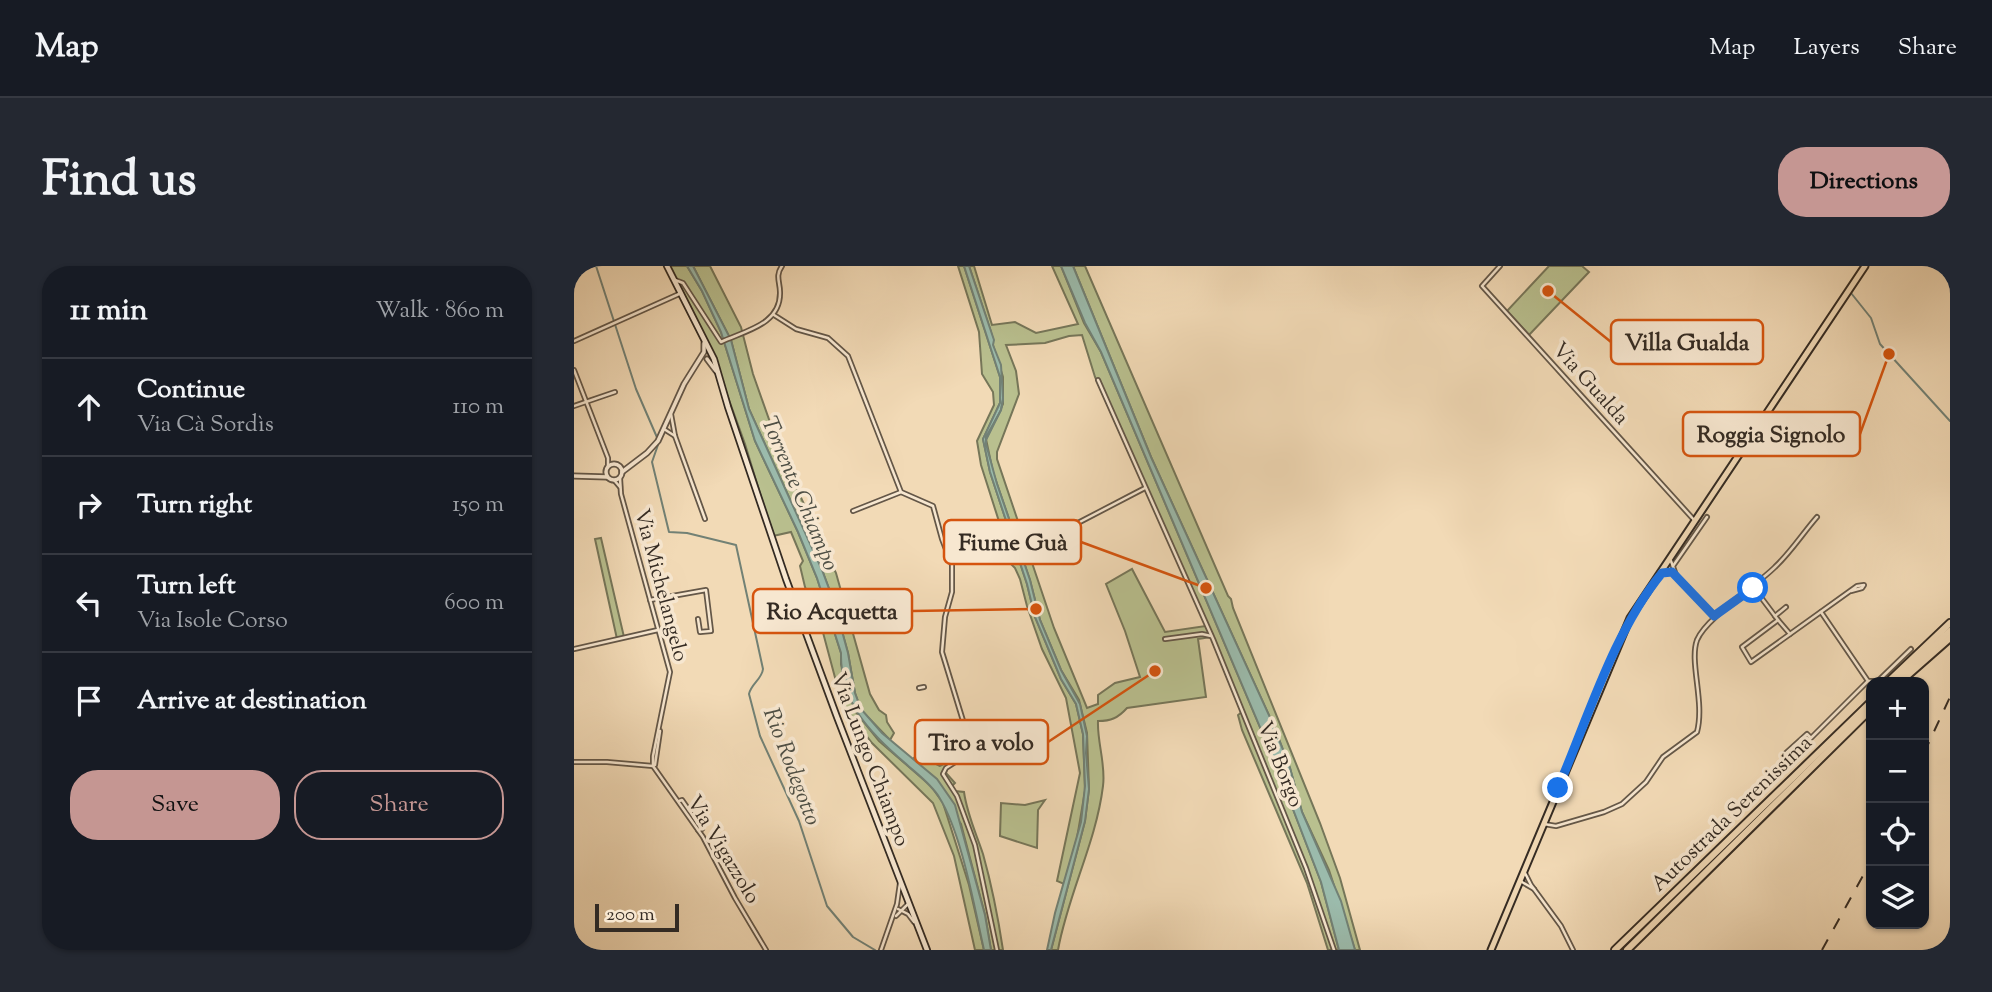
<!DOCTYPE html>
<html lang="en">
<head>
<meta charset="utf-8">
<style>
  body { margin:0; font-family:"Sorts Mill Goudy",serif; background:#242831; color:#f1f3f6 }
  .controls { position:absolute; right:21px; bottom:21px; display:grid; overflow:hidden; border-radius:14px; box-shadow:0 2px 5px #0004 }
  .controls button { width:63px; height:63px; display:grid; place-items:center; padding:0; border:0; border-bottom:2px solid #363941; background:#171b24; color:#f1f3f6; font:35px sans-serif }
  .scale { position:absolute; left:21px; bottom:18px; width:84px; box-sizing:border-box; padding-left:7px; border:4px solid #342b23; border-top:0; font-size:19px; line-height:24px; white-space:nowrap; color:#342b23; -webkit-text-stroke:5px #f7e7d0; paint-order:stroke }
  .stop { position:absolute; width:21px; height:21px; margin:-16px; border:5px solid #1a73e8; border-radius:50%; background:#fff }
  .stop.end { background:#1a73e8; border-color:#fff; box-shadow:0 2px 7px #0008 }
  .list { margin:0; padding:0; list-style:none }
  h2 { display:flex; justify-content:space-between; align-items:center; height:91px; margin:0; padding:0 28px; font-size:30px }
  h2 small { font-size:23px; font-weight:400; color:#9ea1a6 }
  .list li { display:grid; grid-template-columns:46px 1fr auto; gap:21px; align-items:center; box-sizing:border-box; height:98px; padding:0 28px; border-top:2px solid #363941 }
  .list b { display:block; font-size:26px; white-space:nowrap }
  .list p { margin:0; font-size:23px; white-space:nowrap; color:#9ea1a6 }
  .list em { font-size:23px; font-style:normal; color:#9ea1a6 }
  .actions { display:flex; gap:14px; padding:21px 28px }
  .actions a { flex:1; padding:16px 0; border:2px solid #c59692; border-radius:28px; text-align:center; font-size:24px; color:#c59692 }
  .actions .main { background:#c59692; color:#111 }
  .icon { flex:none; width:38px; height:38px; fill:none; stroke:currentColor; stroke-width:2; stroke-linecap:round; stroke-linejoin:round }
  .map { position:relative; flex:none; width:1376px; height:684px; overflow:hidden; border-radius:28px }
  header { display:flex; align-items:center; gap:42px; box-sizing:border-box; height:98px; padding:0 35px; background:#171b24; border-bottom:2px solid #363941 }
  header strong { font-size:33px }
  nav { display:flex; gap:38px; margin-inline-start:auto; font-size:24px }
  .intro { display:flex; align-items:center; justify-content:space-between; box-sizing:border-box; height:168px; padding:0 42px }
  h1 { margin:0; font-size:49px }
  .button { padding:18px 32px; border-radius:28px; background:#c59692; color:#111; font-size:24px; font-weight:700 }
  main { display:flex; gap:42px; padding:0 42px }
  aside { flex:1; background:#171b24; border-radius:28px; box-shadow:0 2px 5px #0004 }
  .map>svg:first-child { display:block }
  .green { fill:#b9c08f; stroke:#767659; stroke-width:2; fill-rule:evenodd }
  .water { fill:#9bbbac; stroke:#728175; stroke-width:2 }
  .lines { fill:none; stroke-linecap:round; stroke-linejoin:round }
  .stream { stroke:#728175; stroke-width:2 }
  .minor-casing { stroke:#645748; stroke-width:6 }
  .tertiary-casing { stroke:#645748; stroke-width:7 }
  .secondary-casing { stroke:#342b23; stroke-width:8 }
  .primary-casing { stroke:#342b23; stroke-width:9 }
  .motorway-casing { stroke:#342b23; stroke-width:10 }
  .minor { stroke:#f7e7d0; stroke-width:2.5 }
  .tertiary { stroke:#f7e7d0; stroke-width:3.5 }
  .secondary { stroke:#f7e7d0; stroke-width:4.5 }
  .primary { stroke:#f2dab6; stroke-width:5 }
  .motorway { stroke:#f2dab6; stroke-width:6 }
  .rail { stroke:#342b23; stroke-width:2; stroke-dasharray:12 12; stroke-linecap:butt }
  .route { stroke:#1a73e8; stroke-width:9 }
  .labels { text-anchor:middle; stroke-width:7; stroke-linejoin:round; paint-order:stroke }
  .street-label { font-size:21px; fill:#342b23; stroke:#f7e7d0 }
  .water-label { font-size:23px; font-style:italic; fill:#4e4f45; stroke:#f7e7d0 }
  .leader { fill:none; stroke:#d6540e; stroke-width:2.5 }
  .callout-dot { fill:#d6540e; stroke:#f7e7d0; stroke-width:2.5 }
  .callout { fill:#f7e7d0; stroke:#d6540e; stroke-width:2.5 }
  .callout-label { font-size:23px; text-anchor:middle; font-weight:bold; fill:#342b23 }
</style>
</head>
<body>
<header>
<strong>Map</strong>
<nav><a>Map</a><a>Layers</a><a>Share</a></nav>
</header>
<div class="intro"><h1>Find us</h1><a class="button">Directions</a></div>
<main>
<aside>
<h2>11 min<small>Walk · 860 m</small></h2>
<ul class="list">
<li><svg class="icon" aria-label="ahead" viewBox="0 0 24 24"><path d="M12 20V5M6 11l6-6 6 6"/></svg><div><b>Continue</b><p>Via Cà Sordìs</p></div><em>110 m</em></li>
<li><svg class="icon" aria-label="right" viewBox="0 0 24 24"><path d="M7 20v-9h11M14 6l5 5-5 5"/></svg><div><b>Turn right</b></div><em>150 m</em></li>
<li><svg class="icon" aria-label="left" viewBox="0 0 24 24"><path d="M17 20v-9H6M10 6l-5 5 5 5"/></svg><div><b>Turn left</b><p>Via Isole Corso</p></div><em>600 m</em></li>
<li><svg class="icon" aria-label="arrive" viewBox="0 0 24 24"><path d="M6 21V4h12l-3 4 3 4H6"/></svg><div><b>Arrive at destination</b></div></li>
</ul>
<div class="actions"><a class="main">Save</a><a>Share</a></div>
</aside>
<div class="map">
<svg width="1376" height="684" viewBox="0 0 1376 684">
  <rect width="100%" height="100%" fill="#f2dab6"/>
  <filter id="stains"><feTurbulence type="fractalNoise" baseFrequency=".00286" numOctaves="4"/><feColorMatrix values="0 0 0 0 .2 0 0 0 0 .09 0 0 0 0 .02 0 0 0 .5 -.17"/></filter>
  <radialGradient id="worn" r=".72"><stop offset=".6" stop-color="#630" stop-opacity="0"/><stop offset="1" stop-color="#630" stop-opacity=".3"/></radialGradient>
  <g class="green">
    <polygon points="93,0 113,0 128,25 147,66 181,175 224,266 243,312 267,387 267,398 281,445 305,475 357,520 369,537 395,619 410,684 401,684 380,590 359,537 298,477 272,443 263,419 247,359 231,321 226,300 229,295 217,266 199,270 171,178 135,79"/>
    <polygon points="119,0 136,0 167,61 179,108 209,193 262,307 296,428 305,444 312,449 313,456 320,467 316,474 287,444 281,427 274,387 260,336 248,304 175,143 157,74"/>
    <polygon points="384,0 390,0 426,111 426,137 409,173 416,206 453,318 461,351 487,413 502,438 509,468 511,525 503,572 490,618 483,615 506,507 492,432 468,383 453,340 446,313 441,302 429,290 431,283 429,268 407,199 403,175 420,139 419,126 408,108 405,66"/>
    <path d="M395 0H400L418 59 441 56 462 67 504 58 478 0H487L510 57 527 86 702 499 747 616 765 684H754L733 617 668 464 664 449 669 445 637 371 624 373 632 431 553 442C544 452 537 455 524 455 523 476 532 499 529 520 522 577 494 628 484 684H477L511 555 515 523 513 467 505 434 487 404 466 354 456 314 419 206 412 173 429 138V111L419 79 417 66ZM508 69 521 111 632 360 591 366 558 303 532 318 551 365 566 411 541 417 524 429V438L513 442 480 362 423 193V186L445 128 442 105 432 79 471 77 495 70Z"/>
    <polygon points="499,0 511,0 654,330 657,333 659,342 746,557 766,612 786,684 781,684 755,604 728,546 716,502 699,458 577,191"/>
    <polygon points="975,0 1008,0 1015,6 955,69 933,45"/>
    <polygon points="27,272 50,371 43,373 21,273"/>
    <path d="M349 482C352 491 357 496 366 500L374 496 376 500 373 501 372 507 381 517 378 520 381 525 390 526C393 548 402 567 409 588 418 620 424 651 429 684H417L411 649 387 558 339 493Z"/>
    <polygon points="471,534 464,544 463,582 426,570 427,537 451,539"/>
  </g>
  <g class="water">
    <path d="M113 0H119L157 74 175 143 248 304 260 336 274 387 281 427 287 443 308 467 363 513 381 539 411 649 417 684H410C400 640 388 568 365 531 357 518 343 508 331 497 296 467 266 437 267 387L243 312 224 266 181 175 147 66 128 25Z"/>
    <polygon points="390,0 395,0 420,74 419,79 427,99 429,134 427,144 412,171 412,178 423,218 456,314 466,354 487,404 506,438 513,470 512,487 515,523 511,555 477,684 473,684 481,647 507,556 511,520 509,468 502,438 487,413 461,351 453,318 416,206 409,173 426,137 426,111"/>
    <polygon points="487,0 499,0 577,191 699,458 716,502 728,546 767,635 781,684 765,684 747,616 702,499 527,86 511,57"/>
  </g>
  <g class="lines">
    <g class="stream">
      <path d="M22 0 62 123 85 176 78 196 95 266 113 267 162 279 189 403C188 413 177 418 175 428L186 470 225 555 253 640 279 671 301 684"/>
      <polyline points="1277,27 1297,52 1306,78 1376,155"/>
      <polyline points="412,174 427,144 429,132"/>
    </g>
    <defs>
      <g id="minor">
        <polyline points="926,0 908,20 1121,255"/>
        <path d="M101 14 109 17 147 76C170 65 207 59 206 26 206 16 201 10 208 0"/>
        <polyline points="200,49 222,63 254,72 274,90 327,226 359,240 368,273 378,299 378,326 371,351 368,386 390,458 391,482 389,491 372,502 369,508 383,530 401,579 423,684"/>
        <polyline points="0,75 105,28"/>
        <polyline points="0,104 34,192 34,201"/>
        <polyline points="524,114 639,373 732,602 760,684"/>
        <polyline points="0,140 41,126"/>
        <polyline points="97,148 101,170 131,253"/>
        <polyline points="90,163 101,170"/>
        <polyline points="46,212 47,228 96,406 79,490 79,500 129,571 161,632 192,684"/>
        <polyline points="40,214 46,221"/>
        <polyline points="279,245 327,226"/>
        <polyline points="500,259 571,222"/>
        <polyline points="1097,295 1102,309 1139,350"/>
        <polyline points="1099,300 1133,251"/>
        <polyline points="1180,322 1204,354 1168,381 1177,396 1283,320 1290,319 1288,322 1277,325"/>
        <polyline points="76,334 132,324 137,365 126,366 124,353"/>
        <polyline points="1201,350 1212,341"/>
        <polyline points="1204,354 1216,368"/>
        <polyline points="591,373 628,368 637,370"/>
        <polyline points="0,383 84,364"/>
        <polyline points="1294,415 1304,415 1337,383"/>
        <polyline points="345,422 350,421"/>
        <polyline points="1236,471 1233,468 1212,487 1211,490 1217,492 1294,415 1247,346"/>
        <polyline points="0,496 33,496 79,500 81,499 86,465"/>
        <polyline points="105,535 108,534 128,563 124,564"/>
        <path d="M970 558 982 560 1030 546 1048 538 1072 516 1089 491 1123 466C1131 436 1115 396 1123 374 1132 352 1182 320 1201 301 1217 286 1229 267 1243 251"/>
        <polyline points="951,607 957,619 987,660 999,684"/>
        <polyline points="948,616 960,623"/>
        <polyline points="324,643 334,648 340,656"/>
        <polyline points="322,650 334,638"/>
        <polyline points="307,684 323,638 326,617"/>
      </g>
      <g id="tertiary">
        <polyline points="133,93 142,105"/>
        <circle cx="40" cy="206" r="8"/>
        <polyline points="48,206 73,187 84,175 110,118 130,86 130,77"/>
        <polyline points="0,210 33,211"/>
      </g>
      <polyline id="secondary" points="93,0 140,93 154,141 212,313 263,451 353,684"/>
      <polyline id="primary" points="917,684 1056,352 1291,0"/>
      <g id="motorway">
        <polyline points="1322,413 1376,365"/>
        <polyline points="1314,416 1376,357"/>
        <polyline points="1326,416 1376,372"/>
        <polyline points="1041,684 1297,436"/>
        <polyline points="1053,684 1297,443"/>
      </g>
    </defs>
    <use href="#minor" class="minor-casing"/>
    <use href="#tertiary" class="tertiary-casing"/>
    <use href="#secondary" class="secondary-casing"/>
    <use href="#primary" class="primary-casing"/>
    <use href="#motorway" class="motorway-casing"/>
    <use href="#minor" class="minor"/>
    <use href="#tertiary" class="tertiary"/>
    <use href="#secondary" class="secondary"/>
    <use href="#primary" class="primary"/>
    <use href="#motorway" class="motorway"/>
    <g class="rail">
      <polyline points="1350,487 1376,431"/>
      <polyline points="1248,684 1297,595"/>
    </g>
  </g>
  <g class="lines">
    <path class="route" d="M984 522C1014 452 1040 365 1088 307L1098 306 1140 350 1179 322"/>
  </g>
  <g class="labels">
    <g class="street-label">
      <text transform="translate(1017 117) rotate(48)" y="7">Via Gualda</text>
      <text transform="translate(88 319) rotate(75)" y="7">Via Michelangelo</text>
      <text transform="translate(297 493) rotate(69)" y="7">Via Lungo Chiampo</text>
      <text transform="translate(707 498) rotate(68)" y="7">Via Borgo</text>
      <text transform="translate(1157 547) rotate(-44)" y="7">Autostrada Serenissima</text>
      <text transform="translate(150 583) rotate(59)" y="7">Via Vigazzolo</text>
    </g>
    <g class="water-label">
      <text transform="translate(227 227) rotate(67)" y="8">Torrente Chiampo</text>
      <text transform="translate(219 500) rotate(69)" y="8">Rio Rodegotto</text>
    </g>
  </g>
  <path class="leader" d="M974 25L1037 76M1315 88L1286 168M632 322L507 276M462 343L338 345M581 405L474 476"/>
  <g class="callout-dot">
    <circle cx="974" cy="25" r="7"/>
    <circle cx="1315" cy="88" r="7"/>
    <circle cx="632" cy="322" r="7"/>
    <circle cx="462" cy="343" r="7"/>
    <circle cx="581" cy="405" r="7"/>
  </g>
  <g class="callout">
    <rect x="1037" y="54" width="152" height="44" rx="7"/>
    <rect x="1109" y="146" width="177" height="44" rx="7"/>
    <rect x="370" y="254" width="137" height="44" rx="7"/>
    <rect x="179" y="323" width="159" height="44" rx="7"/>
    <rect x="341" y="454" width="133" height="44" rx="7"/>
  </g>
  <g class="callout-label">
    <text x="1113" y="84">Villa Gualda</text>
    <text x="1197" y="176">Roggia Signolo</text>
    <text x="439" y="284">Fiume Guà</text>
    <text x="258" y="353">Rio Acquetta</text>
    <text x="407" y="484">Tiro a volo</text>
  </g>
  <rect width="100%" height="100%" filter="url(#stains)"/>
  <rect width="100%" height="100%" fill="url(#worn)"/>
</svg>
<div class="controls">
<button>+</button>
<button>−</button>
<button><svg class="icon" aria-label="locate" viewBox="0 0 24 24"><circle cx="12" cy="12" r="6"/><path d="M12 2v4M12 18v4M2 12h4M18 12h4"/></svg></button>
<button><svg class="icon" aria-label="layers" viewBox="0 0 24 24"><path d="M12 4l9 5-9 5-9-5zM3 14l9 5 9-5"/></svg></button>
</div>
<div class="scale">200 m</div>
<div class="stop" style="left:1179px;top:322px"></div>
<div class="stop end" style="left:984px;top:522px"></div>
</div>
</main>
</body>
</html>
